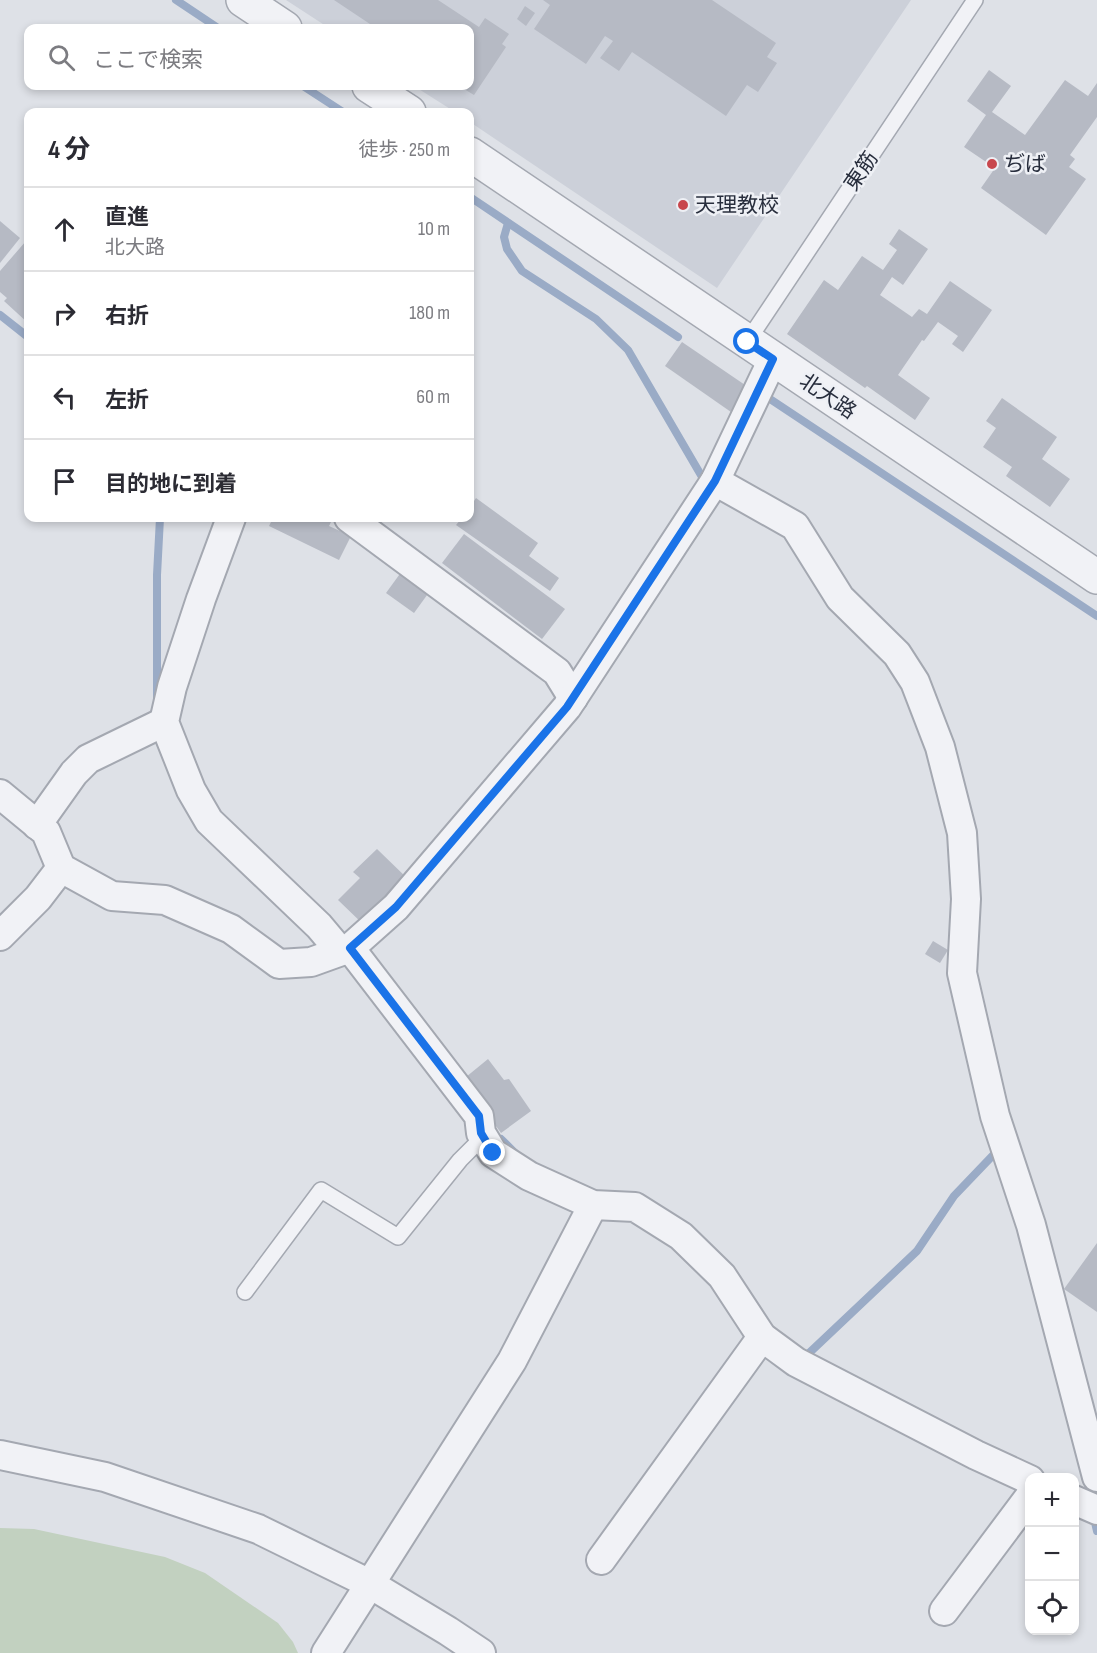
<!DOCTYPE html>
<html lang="ja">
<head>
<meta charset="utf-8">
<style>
  body { margin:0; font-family:"Sofia Sans Condensed","Noto Sans JP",sans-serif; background:#f2f2f3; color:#2b2b33 }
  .controls { position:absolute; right:18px; bottom:18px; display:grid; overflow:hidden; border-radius:12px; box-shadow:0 3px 9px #0003 }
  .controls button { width:54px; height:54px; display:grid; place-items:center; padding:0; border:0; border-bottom:2px solid #e1e1e2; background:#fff; color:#2b2b33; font:30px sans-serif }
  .stop { position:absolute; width:18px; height:18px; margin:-14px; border:4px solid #1a73e8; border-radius:50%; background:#fff }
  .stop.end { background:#1a73e8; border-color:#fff; box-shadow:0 2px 6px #0008 }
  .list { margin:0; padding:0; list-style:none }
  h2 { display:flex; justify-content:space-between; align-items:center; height:78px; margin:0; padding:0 24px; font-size:26px }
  h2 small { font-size:20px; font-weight:400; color:#7c7c81 }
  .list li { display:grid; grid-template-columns:39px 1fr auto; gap:18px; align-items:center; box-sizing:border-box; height:84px; padding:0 24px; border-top:2px solid #e1e1e2 }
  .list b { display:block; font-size:22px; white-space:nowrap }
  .list p { margin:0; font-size:20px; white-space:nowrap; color:#7c7c81 }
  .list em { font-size:20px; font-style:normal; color:#7c7c81 }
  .icon { flex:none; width:33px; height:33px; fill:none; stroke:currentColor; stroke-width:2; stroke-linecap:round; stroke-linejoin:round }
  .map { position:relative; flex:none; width:1097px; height:1653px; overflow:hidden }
  .search { position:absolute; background:#fff; box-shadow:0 3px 9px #0003; left:24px; top:24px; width:450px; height:66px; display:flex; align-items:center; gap:15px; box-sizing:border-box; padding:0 21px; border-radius:12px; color:#7c7c81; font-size:22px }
  .panel { position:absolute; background:#fff; box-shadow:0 3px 9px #0003; left:24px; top:108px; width:450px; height:414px; border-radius:12px }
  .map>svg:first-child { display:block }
  .built { fill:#ccd0d9 }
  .green { fill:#c2d1c0 }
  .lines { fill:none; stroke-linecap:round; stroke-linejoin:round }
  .stream { stroke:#9aabc6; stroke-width:8 }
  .building { fill:#b6bac4 }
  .service-casing { stroke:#a4a8b1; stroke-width:18 }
  .minor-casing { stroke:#a4a8b1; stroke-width:32 }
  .tertiary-casing { stroke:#a4a8b1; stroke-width:36 }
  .service { stroke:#f1f2f6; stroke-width:15 }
  .minor { stroke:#f1f2f6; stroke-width:28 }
  .tertiary { stroke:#f1f2f6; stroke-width:33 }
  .route { stroke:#1a73e8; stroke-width:8 }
  .poi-dot { fill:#c8474d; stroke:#eef0f5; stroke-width:2 }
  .labels { text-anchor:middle; stroke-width:5; stroke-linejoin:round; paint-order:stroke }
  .poi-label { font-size:21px; fill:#282e3d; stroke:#eef0f5; text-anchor:start }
  .street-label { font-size:21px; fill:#282e3d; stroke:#eef0f5 }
</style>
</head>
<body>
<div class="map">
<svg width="1097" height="1653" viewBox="0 0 1097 1653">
  <rect width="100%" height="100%" fill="#dee1e7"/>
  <polygon class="built" points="286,0 911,0 717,288 470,122 470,112 455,112 414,86 470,86 470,28 329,28"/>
  <polygon class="green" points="0,1528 34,1529 165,1557 205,1573 278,1623 293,1642 298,1653 0,1653"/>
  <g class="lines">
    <g class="stream">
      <polyline points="176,0 218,28"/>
      <polyline points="303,86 343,112"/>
      <polyline points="470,197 678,337"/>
      <polyline points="508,223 504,237 507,249 522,271 596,319 628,350 705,482"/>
      <polyline points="0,315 28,337"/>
      <polyline points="767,397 1097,616"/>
      <polyline points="157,700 157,575 160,518"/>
      <polyline points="501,1139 516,1154"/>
      <polyline points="801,1356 807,1355 917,1251 954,1196 998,1150"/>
      <polyline points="1094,1518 1097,1531"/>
    </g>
  </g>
  <g class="building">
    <polygon points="334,0 438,0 479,27 485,18 509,34 502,44 506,47 474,95 459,86 470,86 470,28 376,28"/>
    <polygon points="543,0 712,0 776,43 767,57 777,63 758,92 747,85 726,116 632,52 619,71 600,58 613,41 605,36 586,64 534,29 550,5"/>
    <polygon points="525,6 535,13 526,26 517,19"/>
    <polygon points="989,70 1011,86 992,112 1025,135 1065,80 1088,96 1097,83 1097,117 1070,155 1075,159 1069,167 1086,179 1046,235 981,188 995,168 964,147 986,115 967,101"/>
    <polygon points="0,221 20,238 0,263"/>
    <polygon points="899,229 928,249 903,285 892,277 880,295 912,317 919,309 927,314 950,281 992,310 963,352 952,344 958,336 938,322 924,341 922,340 898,375 930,398 915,420 867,386 865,388 787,334 824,280 838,290 862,256 883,270 897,250 889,244"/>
    <polygon points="26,241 28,243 28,323 4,301 7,298 0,292 0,271"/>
    <polygon points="682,342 748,387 731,412 665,366"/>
    <polygon points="1002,398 1057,437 1042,459 1070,479 1050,507 1006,476 1012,467 983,447 996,428 986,421"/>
    <polygon points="476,498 538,543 529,556 559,578 550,591 456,525 462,518 470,518 470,507"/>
    <polygon points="273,518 327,518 332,520 329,526 351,536 339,560 269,526"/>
    <polygon points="464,534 565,609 542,639 442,563"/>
    <polygon points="402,571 430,591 414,613 386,593"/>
    <polygon points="377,849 410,881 365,926 338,900 360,878 353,872"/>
    <polygon points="933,941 948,950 940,963 925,954"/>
    <polygon points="488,1059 504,1080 509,1079 531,1111 501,1133 468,1087 466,1077"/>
    <polygon points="1097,1243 1097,1312 1064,1289"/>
  </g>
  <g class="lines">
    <defs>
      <g id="service">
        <polyline points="747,342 975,0"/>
        <polyline points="245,1292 321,1190 398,1237 460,1160 483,1137"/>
      </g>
      <g id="minor">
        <polyline points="715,481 795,526 840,598 897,654 915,682 940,747 962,833 966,899 962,973 995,1116 1031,1225 1097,1477"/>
        <polyline points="231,518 201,599 172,687 164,722 191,790 209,821 319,926 340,951"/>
        <polyline points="349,518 557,672 573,698"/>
        <polyline points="0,794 46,832 61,868 112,896 165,900 231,929 279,964 311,962 350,948 396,907 567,707 715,481 773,359"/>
        <polyline points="37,825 74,773 88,759 164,722"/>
        <polyline points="0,936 38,898 61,868"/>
        <polyline points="350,948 479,1116 481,1133 493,1153 529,1176 593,1205 635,1207 681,1236 722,1276 762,1337 796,1362 976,1455 1030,1480"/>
        <polyline points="0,1455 105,1477 258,1529 370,1584 448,1631 481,1653"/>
        <polyline points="1074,1500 1097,1510"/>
        <polyline points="601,1560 762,1337"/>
        <polyline points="944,1611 1030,1496"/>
        <polyline points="326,1653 512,1361 593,1205"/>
      </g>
      <g id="tertiary">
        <polyline points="243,0 285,28"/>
        <polyline points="369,86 409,112"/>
        <polyline points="470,154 1097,577"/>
      </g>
    </defs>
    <use href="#service" class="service-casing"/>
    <use href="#minor" class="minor-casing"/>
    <use href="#tertiary" class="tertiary-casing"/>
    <use href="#service" class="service"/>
    <use href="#minor" class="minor"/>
    <use href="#tertiary" class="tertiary"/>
  </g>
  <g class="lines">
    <polyline class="route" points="493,1153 481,1133 479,1116 350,948 396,907 567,707 715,481 773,359 747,342"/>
  </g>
  <g class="poi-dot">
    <circle cx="992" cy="164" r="6"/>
    <circle cx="683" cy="205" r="6"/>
  </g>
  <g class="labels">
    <g class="poi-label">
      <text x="1004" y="171">ぢば</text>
      <text x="695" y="212">天理教校</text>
    </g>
    <g class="street-label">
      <text transform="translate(861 171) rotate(-56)" y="7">東筋</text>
      <text transform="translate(828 396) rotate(34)" y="7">北大路</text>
    </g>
  </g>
</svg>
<div class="controls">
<button>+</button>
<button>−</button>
<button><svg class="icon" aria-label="locate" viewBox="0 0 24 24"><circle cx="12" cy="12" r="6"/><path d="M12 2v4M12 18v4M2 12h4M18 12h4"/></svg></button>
</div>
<div class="stop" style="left:747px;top:342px"></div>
<div class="stop end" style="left:493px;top:1153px"></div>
<div class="search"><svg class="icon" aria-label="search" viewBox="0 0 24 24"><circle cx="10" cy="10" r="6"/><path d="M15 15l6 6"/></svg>ここで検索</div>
<section class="panel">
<h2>4 分<small>徒歩 · 250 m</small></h2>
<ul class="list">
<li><svg class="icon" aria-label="ahead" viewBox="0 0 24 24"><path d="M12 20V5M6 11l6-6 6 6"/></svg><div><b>直進</b><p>北大路</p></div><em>10 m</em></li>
<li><svg class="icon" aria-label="right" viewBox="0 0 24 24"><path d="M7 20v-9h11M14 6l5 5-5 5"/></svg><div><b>右折</b></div><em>180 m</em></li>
<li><svg class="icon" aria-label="left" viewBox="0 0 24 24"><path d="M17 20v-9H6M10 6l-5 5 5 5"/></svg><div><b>左折</b></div><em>60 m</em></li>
<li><svg class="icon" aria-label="arrive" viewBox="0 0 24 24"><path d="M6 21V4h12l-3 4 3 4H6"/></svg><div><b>目的地に到着</b></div></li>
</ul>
</section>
</div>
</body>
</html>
